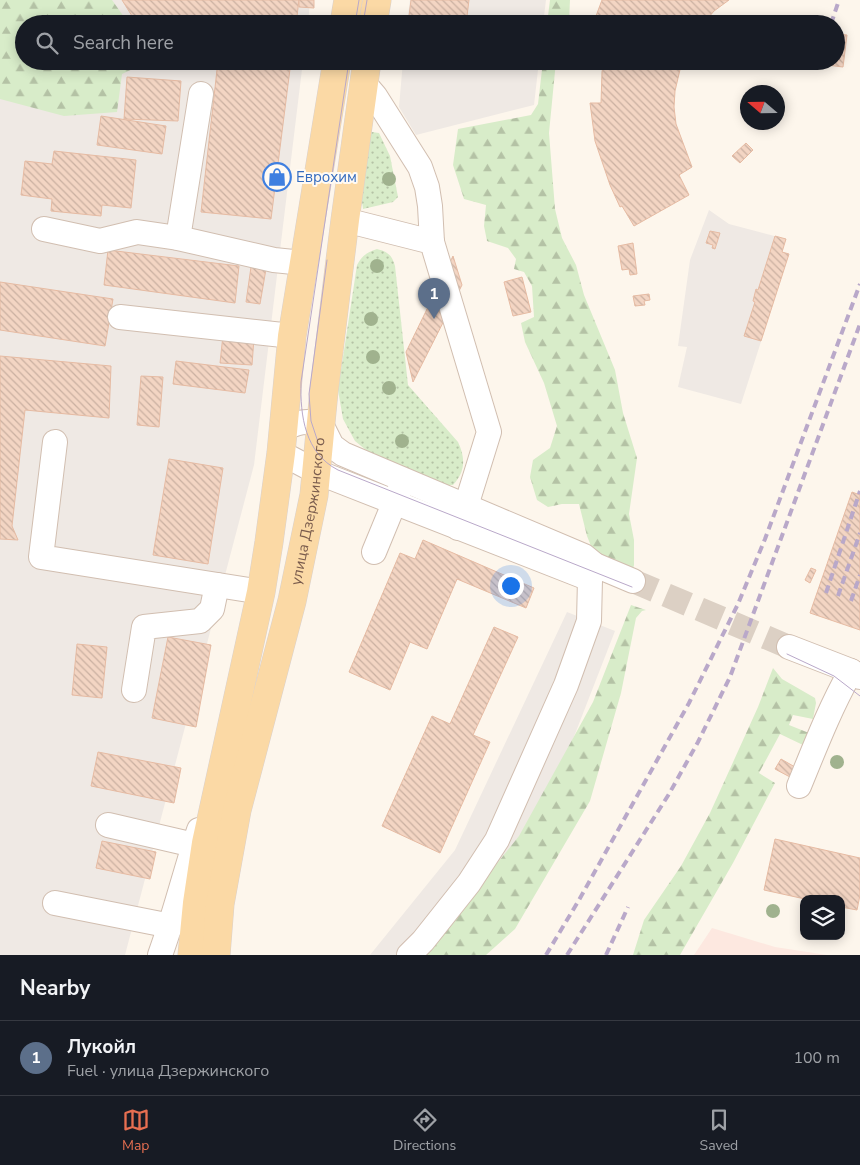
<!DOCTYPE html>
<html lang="en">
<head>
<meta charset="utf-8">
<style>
  body { margin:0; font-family:"Nunito Sans",sans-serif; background:#242831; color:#f1f3f6 }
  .controls { position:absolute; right:15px; bottom:15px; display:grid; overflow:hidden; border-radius:10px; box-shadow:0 2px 12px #0003 }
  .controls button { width:45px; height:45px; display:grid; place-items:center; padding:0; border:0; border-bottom:1px solid #363941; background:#171b24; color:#f1f3f6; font:25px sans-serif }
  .compass { position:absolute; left:740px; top:85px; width:45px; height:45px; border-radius:50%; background:#171b24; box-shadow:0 2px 12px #0003; rotate:290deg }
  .you { position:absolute; left:510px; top:585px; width:18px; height:18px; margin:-12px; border:4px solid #fff; border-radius:50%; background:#1a73e8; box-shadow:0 0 0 8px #1a73e833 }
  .badge { display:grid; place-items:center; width:32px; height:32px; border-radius:50%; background:#e76f51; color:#fff; font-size:16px; font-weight:700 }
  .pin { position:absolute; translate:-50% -41px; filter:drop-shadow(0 1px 2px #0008) }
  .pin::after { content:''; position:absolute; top:26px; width:18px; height:15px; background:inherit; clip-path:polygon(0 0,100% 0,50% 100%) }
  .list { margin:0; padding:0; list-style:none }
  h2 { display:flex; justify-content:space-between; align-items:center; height:65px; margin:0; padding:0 20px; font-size:21px }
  h2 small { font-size:16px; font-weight:400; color:#9ea1a6 }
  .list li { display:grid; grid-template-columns:32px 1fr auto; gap:15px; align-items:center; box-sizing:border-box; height:75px; padding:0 20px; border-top:1px solid #363941 }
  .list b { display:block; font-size:19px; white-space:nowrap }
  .list p { margin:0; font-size:16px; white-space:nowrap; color:#9ea1a6 }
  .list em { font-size:16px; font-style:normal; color:#9ea1a6 }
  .icon { flex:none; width:28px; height:28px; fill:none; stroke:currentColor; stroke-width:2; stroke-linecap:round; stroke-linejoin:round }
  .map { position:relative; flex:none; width:860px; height:955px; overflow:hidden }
  .search { position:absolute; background:#171b24; box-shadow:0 2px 12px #0003; left:15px; right:15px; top:15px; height:55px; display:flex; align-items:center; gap:12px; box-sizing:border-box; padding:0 18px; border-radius:28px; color:#9ea1a6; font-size:19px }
  .sheet { height:140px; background:#171b24 }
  nav { display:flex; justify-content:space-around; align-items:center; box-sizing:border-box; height:70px; border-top:1px solid #363941; background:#171b24; font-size:14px; color:#9ea1a6 }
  nav a { display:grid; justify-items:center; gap:2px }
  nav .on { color:#e76f51 }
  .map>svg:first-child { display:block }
  .commercial { fill:#fde8e0 }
  .industrial { fill:#efe9e4 }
  .grass { fill:url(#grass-dots) }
  .forest { fill:url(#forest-firs) }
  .building { fill:url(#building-back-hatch); stroke:#e6bba3 }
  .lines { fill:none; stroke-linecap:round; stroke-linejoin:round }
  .minor-tunnel { stroke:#dcd0c4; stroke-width:24; stroke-dasharray:24 12; stroke-linecap:butt }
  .minor-casing { stroke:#d1beb0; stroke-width:26 }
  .major-casing { stroke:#dad1cd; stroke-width:29 }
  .minor { stroke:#fff; stroke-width:24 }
  .major { stroke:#fbd9a5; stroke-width:28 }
  .tram { stroke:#b9a8c9; stroke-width:1 }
  .rail { stroke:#b9a8c9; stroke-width:4; stroke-dasharray:8 5; stroke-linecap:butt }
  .tree { fill:#a0b28e }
  .labels { text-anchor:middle; stroke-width:4; stroke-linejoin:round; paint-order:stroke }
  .shop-label { font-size:15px; fill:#366cbe; stroke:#fffaf3; text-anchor:start }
  .street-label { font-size:15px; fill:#7a5c4d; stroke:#fffaf3 }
</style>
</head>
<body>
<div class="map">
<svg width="860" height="955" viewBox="0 0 860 955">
  <defs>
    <pattern id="grass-dots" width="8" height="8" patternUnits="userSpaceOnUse" patternTransform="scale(1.25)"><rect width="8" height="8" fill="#d8ecc9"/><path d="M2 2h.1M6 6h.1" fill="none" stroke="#b4c2a5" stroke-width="1.8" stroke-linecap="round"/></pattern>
    <pattern id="forest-firs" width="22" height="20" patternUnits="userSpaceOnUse" patternTransform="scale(1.25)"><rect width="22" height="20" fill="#d8ecc9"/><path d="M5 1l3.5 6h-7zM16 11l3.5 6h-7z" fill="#b4c2a5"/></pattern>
    <pattern id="building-back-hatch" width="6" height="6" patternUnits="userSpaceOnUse" patternTransform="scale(1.25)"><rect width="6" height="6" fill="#f3d5c3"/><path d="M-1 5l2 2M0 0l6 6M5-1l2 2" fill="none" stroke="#cab0a1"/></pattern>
  </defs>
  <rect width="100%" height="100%" fill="#fdf6ec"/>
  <polygon class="commercial" points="712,928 775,947 827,955 694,955"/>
  <g class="industrial">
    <polygon points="0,0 310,0 308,24 24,24 24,61 303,61 254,465 125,955 0,955"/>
    <polygon points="410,0 546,0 543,24 407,24"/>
    <polygon points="403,61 539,61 534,105 416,135 399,107"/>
    <polygon points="709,210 729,224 786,239 782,252 789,254 741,404 678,387 687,347 678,346 690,260"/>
    <polygon points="567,612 615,631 542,819 440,955 370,955 455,850"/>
  </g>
  <g class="grass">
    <polygon points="372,132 379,133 390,156 398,197 393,202 363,209 361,194 367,134"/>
    <path d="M377 249C388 252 392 255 395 266L408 385 458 442C466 459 465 472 453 485H440L377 459 355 441 343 419 338 390 357 265C362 256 367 252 377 249Z"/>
  </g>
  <g class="forest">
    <polygon points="0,0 112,0 129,24 24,24 24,61 138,61 139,66 122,74 117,112 64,116 0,99"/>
    <polygon points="550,0 570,0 569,21 566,24 547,24"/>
    <polygon points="543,61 556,61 549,133 555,209 562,238 576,265 584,295 615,370 623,413 637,458 629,514 634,540 634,565 631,577 597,561 587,536 579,504 562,504 548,507 537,500 530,477 533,460 550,448 557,426 544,383 525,342 521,323 534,317 532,286 524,272 514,269 516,259 508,248 487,241 484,226 486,205 464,199 453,165 458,129 531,115 538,104"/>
    <polygon points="631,605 646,610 642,611 636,618 621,693 590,801 515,929 486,955 420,955 434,942 519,836 593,702"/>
    <polygon points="773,668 782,679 815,698 816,703 813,719 793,715 789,725 809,733 803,745 780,734 759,773 775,783 733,863 680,955 633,955 644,920 681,866 710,813 758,707"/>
  </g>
  <g class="building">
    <polygon points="122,0 299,0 296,24 137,24"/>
    <polygon points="299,0 314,0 314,8 299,7"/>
    <polygon points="411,0 469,0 466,24 408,24"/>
    <polygon points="602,0 729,0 714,11 703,24 593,24"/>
    <polygon points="839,34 847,35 843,67 827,65 828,61 836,61"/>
    <polygon points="218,61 291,61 271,219 201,212"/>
    <polygon points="406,61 462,61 462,65"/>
    <polygon points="604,61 682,61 675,91 674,107 676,124 692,167 679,175 689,195 634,226 622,206 620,207 610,185 595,141 590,103 601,103 602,72"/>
    <polygon points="127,77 181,81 178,121 124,119"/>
    <polygon points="101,116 166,126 162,154 97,145"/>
    <polygon points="746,143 753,150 740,163 732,156"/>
    <polygon points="54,151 136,160 131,208 102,205 101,216 51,211 52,199 21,195 25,161 52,164"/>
    <polygon points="710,231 720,233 715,249 712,248 713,245 706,243"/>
    <polygon points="775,236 786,239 782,252 789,254 761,341 744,336 755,302 753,301 756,289 758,290"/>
    <polygon points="633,243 637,274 630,275 629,269 622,270 618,246"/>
    <polygon points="108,250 239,266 235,303 104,285"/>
    <polygon points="453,256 462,285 413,382 406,352"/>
    <polygon points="251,267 266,269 260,304 246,302"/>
    <polygon points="522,277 531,312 513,316 504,282"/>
    <polygon points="0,282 113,299 105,346 0,330"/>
    <polygon points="649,294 650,300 644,301 645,305 635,306 633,296"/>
    <polygon points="223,335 254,338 252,365 220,363"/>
    <polygon points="0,356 111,366 109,418 25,410 12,526 18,540 0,539"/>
    <polygon points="176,361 249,370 245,393 173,384"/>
    <polygon points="141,376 163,377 159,427 137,425"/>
    <polygon points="169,459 223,468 208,564 153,555"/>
    <polygon points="852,492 860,495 860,630 810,613"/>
    <polygon points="423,540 534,588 526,608 457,579 427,649 410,642 390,690 349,672 400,553 415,559"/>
    <polygon points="811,568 816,570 810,583 805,580"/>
    <polygon points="494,627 518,637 473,735 490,742 440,853 382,826 432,716 450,724"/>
    <polygon points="168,637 211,645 196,727 152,718"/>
    <polygon points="77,644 107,647 102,698 72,695"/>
    <polygon points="98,752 181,768 174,803 91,786"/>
    <polygon points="781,759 795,767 790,777 775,769"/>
    <polygon points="775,839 860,858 860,895 857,910 841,907 841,899 805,899 764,890"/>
    <polygon points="102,841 156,852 150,879 96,868"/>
  </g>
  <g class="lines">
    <polyline class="minor-tunnel" points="633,581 789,647"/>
    <defs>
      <g id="minor">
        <polyline points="363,82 375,96 420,167 427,187 430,206 432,242"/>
        <polyline points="345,220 432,242 489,432 466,506 458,528"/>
        <polyline points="44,229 100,241 137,232 178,238 274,260 303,263"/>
        <polyline points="178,238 201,94"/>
        <polyline points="120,317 292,336"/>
        <path d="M283 430C296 422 306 420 321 424L332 446 343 454 584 556 595 565 633 581"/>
        <polyline points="55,442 41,557 261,592"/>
        <polyline points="281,453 317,472 590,579"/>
        <polyline points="374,552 400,489"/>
        <polyline points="789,647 851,671"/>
        <polyline points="134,690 144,627 200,621 212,609 217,585"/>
        <path d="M799 786C815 747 830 708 851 671L860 677"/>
        <polyline points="108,825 194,845"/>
        <polyline points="55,903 171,926"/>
        <path d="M160 955C175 914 185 872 199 830"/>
        <polyline points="409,955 423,941 469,883 497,840 566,685 580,646 589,621 590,579 595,565"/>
      </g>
      <g id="major">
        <polyline points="344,24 348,0"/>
        <polyline points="373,24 377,0"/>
        <polyline points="192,955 197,903 206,843 261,592 269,542 281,453 292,336 337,61"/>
        <path id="s1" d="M216 955 220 904 237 810 292 601 314 495 324 391 345 220 367 61"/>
      </g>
    </defs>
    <use href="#minor" class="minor-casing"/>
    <use href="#major" class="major-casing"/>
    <use href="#minor" class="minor"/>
    <use href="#major" class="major"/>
    <g class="tram">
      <polyline points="355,24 359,0"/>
      <polyline points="363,24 367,0"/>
      <path d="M349 61 301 382C300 416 305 453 338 470L632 587"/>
      <polyline points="318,442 311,421 309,394 327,260"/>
      <polyline points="787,654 834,676 860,696"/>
    </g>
    <g class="rail">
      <polyline points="831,24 839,0"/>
      <polyline points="814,65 816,61"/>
      <polyline points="826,593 860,491"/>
      <polyline points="838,596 860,533"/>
      <polyline points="851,601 860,575"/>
      <polyline points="546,955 579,900 689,703 738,604 765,539 860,284"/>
      <polyline points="567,955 669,794 698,742 730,677 860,324"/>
      <polyline points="606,955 628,907"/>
    </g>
  </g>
  <g class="tree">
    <circle cx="389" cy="179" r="7"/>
    <circle cx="377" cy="266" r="7"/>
    <circle cx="371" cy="319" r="7"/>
    <circle cx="373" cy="357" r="7"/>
    <circle cx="389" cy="388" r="7"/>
    <circle cx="402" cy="441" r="7"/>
    <circle cx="837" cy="762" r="7"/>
    <circle cx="773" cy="911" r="7"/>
  </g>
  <defs>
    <symbol id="shop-ring" viewBox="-11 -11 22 22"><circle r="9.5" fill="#fffaf3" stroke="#3f7fe0" stroke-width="1.5"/><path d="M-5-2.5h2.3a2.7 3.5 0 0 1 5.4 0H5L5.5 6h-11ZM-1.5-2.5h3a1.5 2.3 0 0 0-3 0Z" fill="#3f7fe0"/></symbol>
  </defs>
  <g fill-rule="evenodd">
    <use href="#shop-ring" x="261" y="161" width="32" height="32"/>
  </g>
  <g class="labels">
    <g class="shop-label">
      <text x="296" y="182">Еврохим</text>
    </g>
    <g class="street-label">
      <text dy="5" stroke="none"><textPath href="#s1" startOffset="454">улица Дзержинского</textPath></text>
    </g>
  </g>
</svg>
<div class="controls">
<button><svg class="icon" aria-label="layers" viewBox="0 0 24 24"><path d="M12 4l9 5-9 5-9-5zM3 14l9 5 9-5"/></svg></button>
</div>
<svg class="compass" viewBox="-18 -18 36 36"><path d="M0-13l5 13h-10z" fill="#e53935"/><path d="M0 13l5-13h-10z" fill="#9ea1a6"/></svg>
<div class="you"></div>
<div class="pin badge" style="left:434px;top:319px;background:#5c6f8a">1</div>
<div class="search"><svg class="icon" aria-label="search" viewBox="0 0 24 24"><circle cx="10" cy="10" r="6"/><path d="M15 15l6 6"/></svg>Search here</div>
</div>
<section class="sheet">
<h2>Nearby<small></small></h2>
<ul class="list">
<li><span class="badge" style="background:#5c6f8a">1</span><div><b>Лукойл</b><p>Fuel · улица Дзержинского</p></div><em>100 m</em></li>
</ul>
</section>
<nav>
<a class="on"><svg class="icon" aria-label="map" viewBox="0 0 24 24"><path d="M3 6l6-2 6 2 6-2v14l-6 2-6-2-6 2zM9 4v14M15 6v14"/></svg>Map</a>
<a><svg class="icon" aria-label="directions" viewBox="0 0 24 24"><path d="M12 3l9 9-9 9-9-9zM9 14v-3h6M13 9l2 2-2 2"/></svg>Directions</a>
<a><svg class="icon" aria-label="saved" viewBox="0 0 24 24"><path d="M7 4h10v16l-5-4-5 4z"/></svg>Saved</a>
</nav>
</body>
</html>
